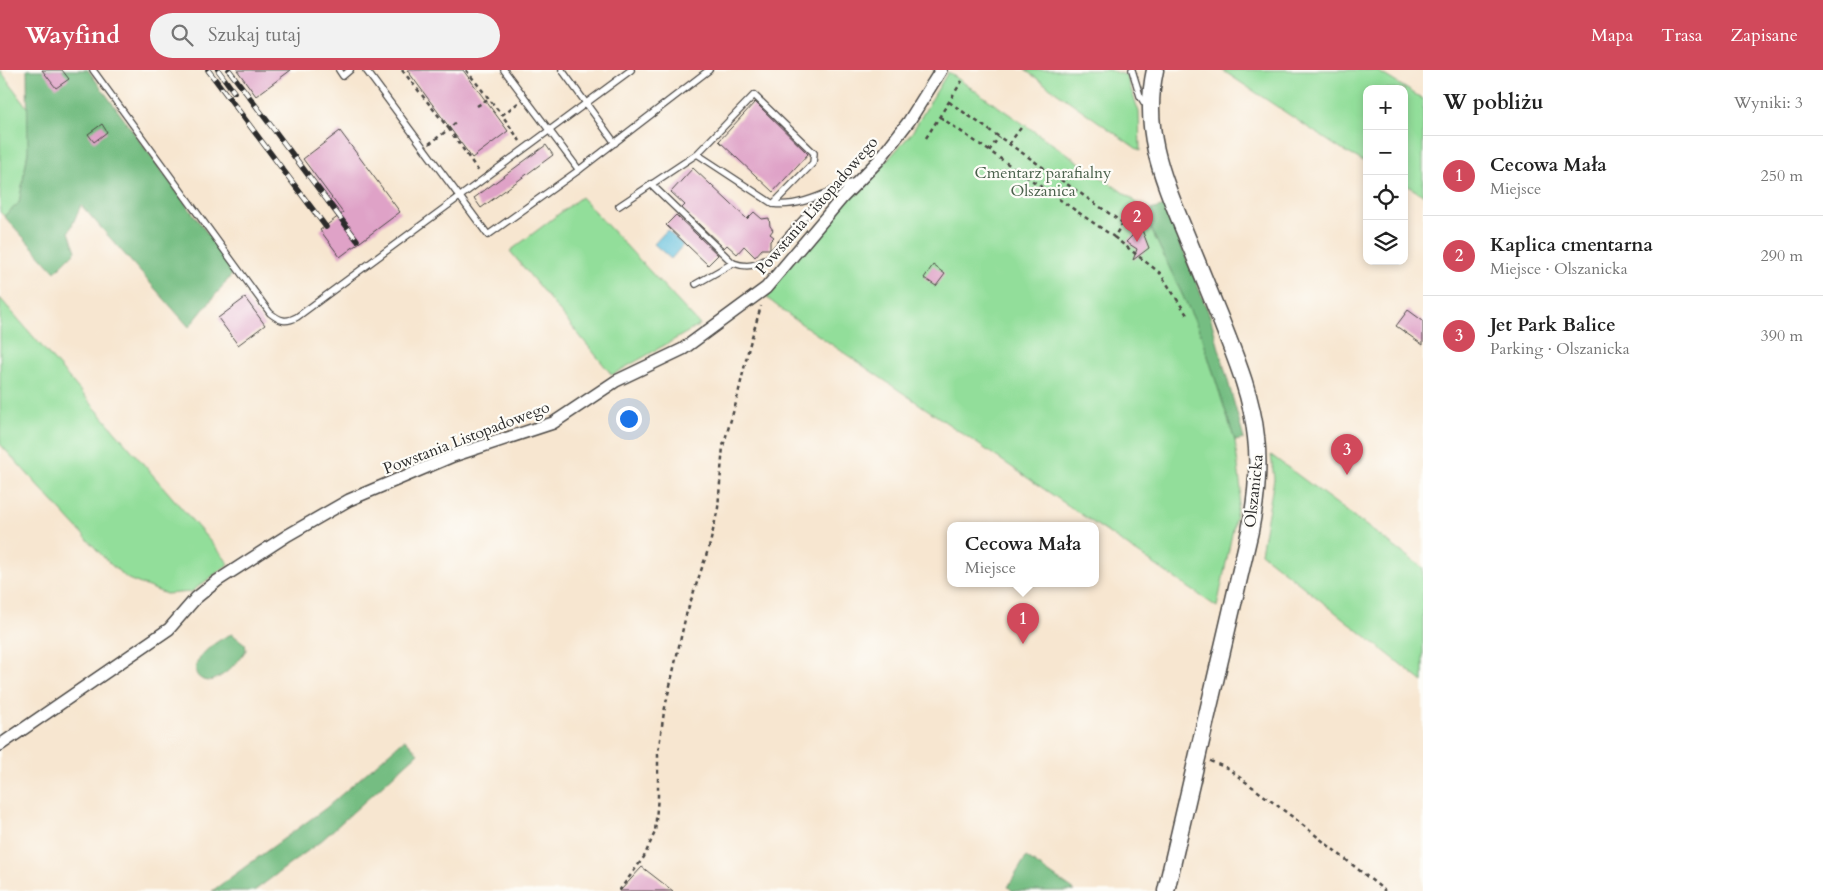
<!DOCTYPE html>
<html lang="pl">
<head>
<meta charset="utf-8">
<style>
  body { margin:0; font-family:Cardo,serif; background:#f2f2f2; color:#222 }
  .controls { position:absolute; right:15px; top:15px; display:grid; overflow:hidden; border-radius:10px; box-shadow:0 2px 8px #0003 }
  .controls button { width:45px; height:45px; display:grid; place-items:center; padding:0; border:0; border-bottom:1px solid #e0e0e0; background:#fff; color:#222; font:25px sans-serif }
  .you { position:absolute; left:628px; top:348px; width:18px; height:18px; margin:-12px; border:4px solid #fff; border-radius:50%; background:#1a73e8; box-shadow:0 0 0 8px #1a73e833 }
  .badge { display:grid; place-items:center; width:32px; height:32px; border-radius:50%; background:#d1495b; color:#fff; font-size:16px; font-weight:700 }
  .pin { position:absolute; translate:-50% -41px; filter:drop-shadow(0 1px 2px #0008) }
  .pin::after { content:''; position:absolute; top:26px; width:18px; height:15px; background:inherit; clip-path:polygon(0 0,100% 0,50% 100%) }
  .popup { position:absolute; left:947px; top:452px; width:152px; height:65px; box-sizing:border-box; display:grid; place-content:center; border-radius:10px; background:#fff; filter:drop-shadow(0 1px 4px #0005); font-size:16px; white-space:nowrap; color:#767676 }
  .popup b { font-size:19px; color:#222 }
  .popup::after { content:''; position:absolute; left:50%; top:100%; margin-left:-10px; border:10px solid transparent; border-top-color:#fff }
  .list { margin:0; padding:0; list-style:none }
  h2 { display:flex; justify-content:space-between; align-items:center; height:65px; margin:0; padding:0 20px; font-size:21px }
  h2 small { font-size:16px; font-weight:400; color:#767676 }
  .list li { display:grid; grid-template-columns:32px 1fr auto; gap:15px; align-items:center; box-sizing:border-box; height:80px; padding:0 20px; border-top:1px solid #e0e0e0 }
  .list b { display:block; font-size:19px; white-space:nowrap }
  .list p { margin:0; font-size:16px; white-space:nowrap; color:#767676 }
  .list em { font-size:16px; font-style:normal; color:#767676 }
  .icon { flex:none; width:28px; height:28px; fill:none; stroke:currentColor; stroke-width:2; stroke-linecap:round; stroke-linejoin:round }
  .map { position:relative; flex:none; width:1423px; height:821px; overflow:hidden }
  header { display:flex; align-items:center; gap:30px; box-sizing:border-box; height:70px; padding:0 25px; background:#d1495b; color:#fff }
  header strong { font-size:24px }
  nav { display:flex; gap:28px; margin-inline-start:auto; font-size:18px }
  .search { width:350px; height:45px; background:#f2f2f2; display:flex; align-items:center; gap:12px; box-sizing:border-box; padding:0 18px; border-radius:28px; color:#767676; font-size:19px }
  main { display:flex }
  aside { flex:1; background:#fff }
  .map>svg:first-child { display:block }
  .green { fill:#92de9a; stroke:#5e8462 }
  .forest { fill:#75bd82; stroke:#507456 }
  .water { fill:#5dbddb; stroke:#447483 }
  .building { fill:#dfa2c7 }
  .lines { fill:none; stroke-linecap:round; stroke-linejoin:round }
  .lane-casing { stroke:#4a4744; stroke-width:8 }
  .street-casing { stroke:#4a4744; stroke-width:14 }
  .secondary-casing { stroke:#4a4744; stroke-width:19 }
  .path { stroke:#4a4744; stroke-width:2.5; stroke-dasharray:4 4; stroke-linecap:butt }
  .lane { stroke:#fff; stroke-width:5.5 }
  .street { stroke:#fff; stroke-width:11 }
  .secondary { stroke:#fff; stroke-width:16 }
  .rail-casing { stroke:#2b2b2b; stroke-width:5.5 }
  .rail { stroke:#fdfcf7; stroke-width:4; stroke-dasharray:11; stroke-linecap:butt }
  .labels { text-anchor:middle; stroke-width:4.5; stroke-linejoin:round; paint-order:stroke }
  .park-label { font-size:16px; fill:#4a614c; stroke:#fdfcf7 }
  .street-label { font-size:16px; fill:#2b2b2b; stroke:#fdfcf7 }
</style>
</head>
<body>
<header>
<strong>Wayfind</strong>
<div class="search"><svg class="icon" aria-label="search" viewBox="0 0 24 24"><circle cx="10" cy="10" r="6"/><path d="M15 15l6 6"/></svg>Szukaj tutaj</div>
<nav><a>Mapa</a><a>Trasa</a><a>Zapisane</a></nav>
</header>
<main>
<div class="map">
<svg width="1423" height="821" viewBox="0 0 1423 821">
  <rect width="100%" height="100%" fill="#fdfcf7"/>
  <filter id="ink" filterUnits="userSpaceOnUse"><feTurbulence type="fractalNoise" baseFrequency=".02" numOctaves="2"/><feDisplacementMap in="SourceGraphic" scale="10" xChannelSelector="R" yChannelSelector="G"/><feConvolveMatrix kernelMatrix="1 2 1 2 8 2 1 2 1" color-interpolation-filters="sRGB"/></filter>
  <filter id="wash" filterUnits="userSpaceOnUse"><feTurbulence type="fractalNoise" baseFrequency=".0096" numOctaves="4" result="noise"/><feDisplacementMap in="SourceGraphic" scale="20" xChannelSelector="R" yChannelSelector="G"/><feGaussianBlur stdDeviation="1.12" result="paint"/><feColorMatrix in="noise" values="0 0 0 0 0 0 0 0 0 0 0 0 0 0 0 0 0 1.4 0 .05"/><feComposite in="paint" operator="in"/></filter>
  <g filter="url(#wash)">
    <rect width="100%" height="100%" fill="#f7e6d0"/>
    <g class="green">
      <polygon points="0,0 34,47 19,134 4,146 0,142"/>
      <polygon points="1025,0 1108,0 1126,5 1139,42 1140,81"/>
      <polygon points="1222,0 1376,0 1423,29 1423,125 1404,114 1404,19 1367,19 1367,93 1342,80"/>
      <polygon points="948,2 1134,130 1143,142 1201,264 1235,371 1241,420 1217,537 790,246 767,228 780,207 848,126 881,97 911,64"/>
      <polygon points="581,127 700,255 612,305 510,181"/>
      <polygon points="0,228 222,485 229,494 191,522 166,524 128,509 109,493 0,374"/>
      <polygon points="1271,385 1423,498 1423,612 1261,483 1274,409"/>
    </g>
    <g class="forest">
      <polygon points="27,0 88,0 235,201 189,257 81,135 69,162 76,181 55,202 4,146 19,133 28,82"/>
      <polygon points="1165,136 1210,246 1244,369 1235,371 1201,264 1143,142"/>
      <path d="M232 564 245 574 246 580C239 591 214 620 200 608 198 607 196 604 196 602 192 587 220 568 232 564Z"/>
      <polygon points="405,669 418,683 321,771 254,821 212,821 326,738"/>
      <polygon points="1026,787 1075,821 1013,821 1008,817"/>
    </g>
    <polygon class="water" points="667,160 683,175 671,189 654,174"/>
    <g id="blocks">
      <g class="building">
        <polygon points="42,0 62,0 69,9 56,18"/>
        <polygon points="237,0 291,0 256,26"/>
        <polygon points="407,0 463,0 508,61 472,88"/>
        <polygon points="755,32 808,84 773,122 719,71"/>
        <polygon points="102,54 107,62 94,72 88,64"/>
        <polygon points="340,61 400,142 340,187 320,160 343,143 303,89"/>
        <polygon points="546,75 553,85 481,138 474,128"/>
        <polygon points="693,98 747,149 754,142 762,149 769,148 770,156 773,160 770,164 774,167 770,171 770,179 762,179 755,187 744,176 737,184 727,175 724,178 682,138 685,135 671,122"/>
        <polygon points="676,145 718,185 708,195 666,155"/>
        <polygon points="1142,160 1149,178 1133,190 1137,179 1126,172 1136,162"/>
        <polygon points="933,195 945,204 936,216 924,208"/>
        <polygon points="245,228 265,255 238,275 218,248"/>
        <polygon points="1408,240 1423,251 1423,275 1396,256"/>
        <polygon points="642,797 673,821 620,821"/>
      </g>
    </g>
  </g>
  <g filter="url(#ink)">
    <use href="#blocks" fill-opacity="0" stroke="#4a4744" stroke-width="1"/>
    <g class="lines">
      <defs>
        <g id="lane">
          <path d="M93 0 270 243C280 251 286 253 297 247L631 0"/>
          <polyline points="339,0 343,6 350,0"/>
          <polyline points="366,0 488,165 579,100 709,0"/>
          <polyline points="504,0 579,100"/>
          <polyline points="562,0 615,73"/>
          <polyline points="1132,0 1140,26 1147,37"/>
          <polyline points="697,84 754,25 814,83 813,93 773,134"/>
          <path d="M651 114 733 193C747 198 757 196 769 187L825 124"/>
          <path d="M619 136 697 84 773 134C800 138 829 121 853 112"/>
          <polyline points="696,214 733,193"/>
        </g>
        <polyline id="street" points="0,675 169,559 196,528 217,511 288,465 349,430 453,386 553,353 616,311 683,279 766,218 842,128 879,90 909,51 941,0"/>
        <path id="secondary" d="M1155 0C1142 60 1162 106 1184 160 1196 190 1208 219 1220 248 1235 286 1252 326 1256 367 1260 399 1256 430 1250 461L1166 821"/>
      </defs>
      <use href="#lane" class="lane-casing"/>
      <use href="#street" class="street-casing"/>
      <use href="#secondary" class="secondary-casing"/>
      <g class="path">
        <polyline points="402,0 449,59 456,52"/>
        <polyline points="466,0 502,45"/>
        <polyline points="949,32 1123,153 1137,133"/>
        <polyline points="518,33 502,45 520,71"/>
        <polyline points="477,36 488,29"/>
        <polyline points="940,47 1114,167 1123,153"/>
        <polyline points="926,68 962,11"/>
        <polyline points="429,74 449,59 479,102"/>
        <polyline points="1009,74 1023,55"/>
        <polyline points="989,81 999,67"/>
        <polyline points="1114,167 1160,203 1187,245"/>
        <polyline points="1210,691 1227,698 1294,748 1385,821"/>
        <polyline points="619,821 644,787 655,762 658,726 658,683 664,642 686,545 710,474 718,438 723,376 736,333 749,277 761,236"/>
      </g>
      <use href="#lane" class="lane"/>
      <use href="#street" class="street"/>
      <use href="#secondary" class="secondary"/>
      <defs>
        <g id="rail">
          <polyline points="208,0 326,157"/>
          <polyline points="218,0 234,22"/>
          <polyline points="229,0 357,170"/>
        </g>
      </defs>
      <use href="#rail" class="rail-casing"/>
      <use href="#rail" class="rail"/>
    </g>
  </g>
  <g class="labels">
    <g class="park-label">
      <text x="1043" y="108">Cmentarz parafialny<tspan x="1043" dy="18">Olszanica</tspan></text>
    </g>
    <g class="street-label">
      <text transform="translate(816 135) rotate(-49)" y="6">Powstania Listopadowego</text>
      <text transform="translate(466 367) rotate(-21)" y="6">Powstania Listopadowego</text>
      <text transform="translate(1253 421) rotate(-84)" y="6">Olszanicka</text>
    </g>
  </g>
</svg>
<div class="controls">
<button>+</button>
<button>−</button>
<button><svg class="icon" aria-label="locate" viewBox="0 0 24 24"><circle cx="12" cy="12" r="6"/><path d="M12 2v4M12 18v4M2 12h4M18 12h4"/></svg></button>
<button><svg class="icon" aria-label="layers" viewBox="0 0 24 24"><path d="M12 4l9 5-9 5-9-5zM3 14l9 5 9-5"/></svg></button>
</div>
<div class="you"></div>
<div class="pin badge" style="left:1023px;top:574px">1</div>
<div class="popup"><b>Cecowa Mała</b>Miejsce</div>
<div class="pin badge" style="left:1137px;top:172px">2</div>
<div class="pin badge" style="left:1347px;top:405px">3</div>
</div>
<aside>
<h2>W pobliżu<small>Wyniki: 3</small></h2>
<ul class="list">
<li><span class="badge">1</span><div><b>Cecowa Mała</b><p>Miejsce</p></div><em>250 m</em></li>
<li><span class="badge">2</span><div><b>Kaplica cmentarna</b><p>Miejsce · Olszanicka</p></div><em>290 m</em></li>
<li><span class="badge">3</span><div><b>Jet Park Balice</b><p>Parking · Olszanicka</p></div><em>390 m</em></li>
</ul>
</aside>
</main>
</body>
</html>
